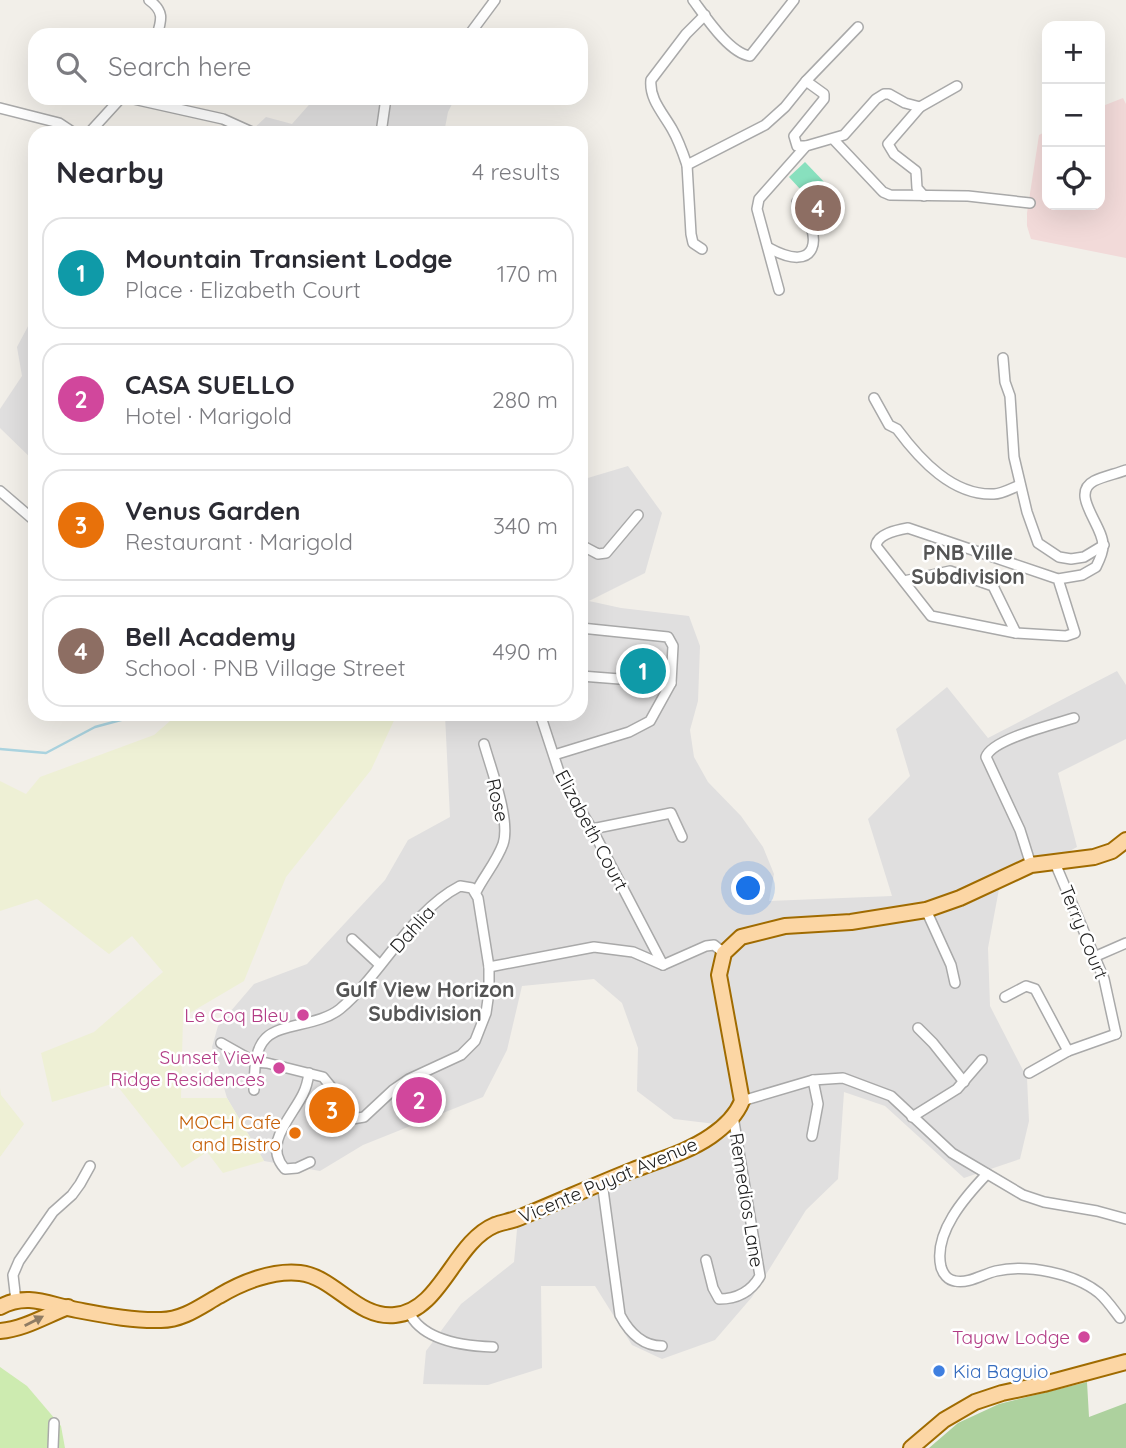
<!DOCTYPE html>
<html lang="en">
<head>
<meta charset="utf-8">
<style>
  body { margin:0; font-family:Quicksand,sans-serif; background:#f7f7f7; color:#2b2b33 }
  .controls { position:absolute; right:21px; top:21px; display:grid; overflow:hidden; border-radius:14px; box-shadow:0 7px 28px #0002 }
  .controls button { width:63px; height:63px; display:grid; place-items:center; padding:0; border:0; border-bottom:2px solid #e1e1e2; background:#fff; color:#2b2b33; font:35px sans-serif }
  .you { position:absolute; left:749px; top:889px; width:24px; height:24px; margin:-18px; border:5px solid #fff; border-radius:50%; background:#1a73e8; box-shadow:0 0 0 10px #1a73e833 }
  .badge { display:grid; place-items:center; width:46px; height:46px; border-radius:50%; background:#2563eb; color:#fff; font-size:23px; font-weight:700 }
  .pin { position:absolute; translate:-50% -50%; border:4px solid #fff; box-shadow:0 2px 7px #0006 }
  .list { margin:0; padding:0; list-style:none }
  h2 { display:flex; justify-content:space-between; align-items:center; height:91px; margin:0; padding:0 28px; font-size:30px }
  h2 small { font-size:23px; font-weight:400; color:#7c7c81 }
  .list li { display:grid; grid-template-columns:46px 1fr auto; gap:21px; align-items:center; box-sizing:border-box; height:112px; margin:0 14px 14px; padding:0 14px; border:2px solid #e1e1e2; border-radius:21px }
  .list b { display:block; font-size:26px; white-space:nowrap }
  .list p { margin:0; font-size:23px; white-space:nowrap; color:#7c7c81 }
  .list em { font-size:23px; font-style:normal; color:#7c7c81 }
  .icon { flex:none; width:38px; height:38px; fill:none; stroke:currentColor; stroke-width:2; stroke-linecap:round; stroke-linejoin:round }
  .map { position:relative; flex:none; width:1126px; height:1448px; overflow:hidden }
  .search { position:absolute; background:#fff; box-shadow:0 7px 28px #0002; left:28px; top:28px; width:560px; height:77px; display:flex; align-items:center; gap:18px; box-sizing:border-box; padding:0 24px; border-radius:21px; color:#7c7c81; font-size:26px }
  .panel { position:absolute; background:#fff; box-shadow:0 7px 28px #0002; left:28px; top:126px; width:560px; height:595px; border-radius:21px }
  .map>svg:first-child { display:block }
  .residential { fill:#e0dfdf }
  .commercial { fill:#f2dad9 }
  .farmland { fill:#eef0d5 }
  .grass { fill:#cdebb0 }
  .forest { fill:#add19e }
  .pitch { fill:#88e0be }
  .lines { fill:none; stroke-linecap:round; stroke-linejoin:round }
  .stream { stroke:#aad3df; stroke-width:2.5 }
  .minor-casing { stroke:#a9a9a9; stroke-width:12 }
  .primary-casing { stroke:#a06b00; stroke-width:18 }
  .minor { stroke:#fff; stroke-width:9 }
  .primary { stroke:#fcd6a4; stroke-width:14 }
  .oneway { fill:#8f7c63 }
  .hotel-dot { fill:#d1479c; stroke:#fff; stroke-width:2.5 }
  .food-dot { fill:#e8710a; stroke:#fff; stroke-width:2.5 }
  .shop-dot { fill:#3f7fe0; stroke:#fff; stroke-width:2.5 }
  .labels { text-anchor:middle; stroke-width:5; stroke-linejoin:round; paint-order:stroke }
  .street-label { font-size:19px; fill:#222; stroke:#fff }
  .hotel-label { font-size:19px; fill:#b23c85; stroke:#fff; text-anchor:end }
  .food-label { font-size:19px; fill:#c56008; stroke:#fff; text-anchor:end }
  .shop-label { font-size:19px; fill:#366cbe; stroke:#fff; text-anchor:start }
  .neighbourhood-label { font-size:21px; font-weight:bold; fill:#555; stroke:#fff }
</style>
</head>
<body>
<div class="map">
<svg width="1126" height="1448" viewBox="0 0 1126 1448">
  <rect width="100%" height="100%" fill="#f2efe9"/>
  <g class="residential">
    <polygon points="315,98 455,98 448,112 444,133 249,133 266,117 292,124"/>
    <polygon points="35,313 35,462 0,428 0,409 22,376 17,347"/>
    <polygon points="628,466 662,513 645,573 589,601 621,608 689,616 700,646 698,701 690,730 694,757 708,782 741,816 763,847 774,874 769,901 892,896 868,819 910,776 896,729 947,687 988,738 1117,671 1126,685 1126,739 1058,773 1077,847 999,889 988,948 990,1006 1027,1078 1029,1121 1020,1159 964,1178 885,1106 844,1092 838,1179 806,1210 752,1297 715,1340 662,1359 632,1345 595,1286 541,1286 542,1368 488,1385 423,1384 426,1351 461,1304 514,1262 518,1219 724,1125 674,1119 637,1091 638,1048 622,1003 594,979 522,986 507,1050 483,1097 363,1145 320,1171 264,1161 227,1098 212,1047 218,1026 254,984 307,964 385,880 408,840 450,817 445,715 581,714 581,480"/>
  </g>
  <polygon class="commercial" points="1123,98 1126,104 1126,258 1031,239 1027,226 1027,213 1039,135 1047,131 1047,205 1100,205 1100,107"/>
  <g class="farmland">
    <polygon points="178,714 321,714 332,719 341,714 397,714 371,770 286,877 244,981 183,1017 181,1098 227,1098 264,1161 223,1173 207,1152 182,1168 115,1083 52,1102 41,1053 94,1032 163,972 132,936 109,954 37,899 0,911 0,781 26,794 40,777 154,735"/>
    <polygon points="0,1088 1,1095 24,1124 0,1157"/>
  </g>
  <polygon class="grass" points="0,1367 27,1386 61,1426 65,1448 0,1448"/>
  <polygon class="forest" points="1087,1382 1089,1417 1126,1403 1126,1448 929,1448 958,1423 999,1404"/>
  <polygon class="pitch" points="805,162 828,186 812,202 789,177"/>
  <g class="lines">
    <polyline class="stream" points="0,749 46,753 95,727 143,714"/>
    <defs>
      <g id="minor">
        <path d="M149 0C164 11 162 19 157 35"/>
        <path d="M693 0C705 16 729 53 750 56L794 0"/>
        <path d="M705 15 686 34 651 80C649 99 663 113 672 129 679 141 683 153 687 165L765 125 785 107 806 81 824 94V99L794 136 797 146H806"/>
        <polyline points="469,35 495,0"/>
        <polyline points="806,81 858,27"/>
        <polyline points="129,98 223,119 254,133"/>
        <polyline points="0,108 59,123 74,133"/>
        <polyline points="89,133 121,98"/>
        <polyline points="381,133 386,98"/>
        <polyline points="834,140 883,192 890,195 968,196 1030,203"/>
        <polyline points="687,165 691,234 693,243 702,249"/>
        <polyline points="924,196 917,188 916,171 894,154 888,144 920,107 957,86"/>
        <path d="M769 248C818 275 825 237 797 202"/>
        <polyline points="779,290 757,209 759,199 806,146 844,135 876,99 884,94 889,94 905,103 920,107"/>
        <polyline points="1003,358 1005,382 1010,396 1014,457 1027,512 1038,543 1059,557 1071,559 1084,557 1104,545"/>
        <path d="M874 398 889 425 897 429C920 460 953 496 994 494 1002 494 1012 488 1020 485"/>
        <polyline points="0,491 35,521"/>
        <polyline points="581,545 598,554 606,553 638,515"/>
        <path d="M1058 579 1075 633 1066 636 1016 633 931 616 876 546C877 534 897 530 908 528L1058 579 1082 575 1096 567C1099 561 1103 553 1103 546 1104 526 1069 494 1094 481 1104 476 1116 474 1126 470"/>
        <polyline points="904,581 950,571 993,586 1016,633"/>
        <polyline points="581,676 671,683"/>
        <polyline points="540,714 561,778 592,829 663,965"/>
        <polyline points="554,755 629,732 650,721 671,683 673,646 668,637 581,628"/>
        <polyline points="592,829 671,813 682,837"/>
        <polyline points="1055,863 1104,979 1116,1034"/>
        <path d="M1031 865 1020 830 986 757C992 739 1055 724 1074 718"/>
        <path d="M476 892C484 876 497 861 503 844 511 821 491 769 484 744"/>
        <polyline points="926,910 951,965 955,983"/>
        <polyline points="352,939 380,965"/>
        <polyline points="1094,957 1126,943"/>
        <polyline points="489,967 594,947 633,952 663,965 706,946 714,945 724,953"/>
        <polyline points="1005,997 1026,986 1035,989 1068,1051"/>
        <polyline points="918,1028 933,1043 964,1082"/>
        <path d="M221 1043 255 1062 267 1063 323 1077 332 1088 341 1111 352 1119 364 1117 393 1090 409 1079 461 1055 475 1041 486 1013 489 992V967L478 898 472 888 460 886C410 912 383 973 340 1009 319 1026 281 1023 266 1038 253 1051 255 1073 254 1090"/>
        <path d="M309 1073C308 1080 306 1088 303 1094 292 1117 262 1144 285 1169L297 1168 310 1162"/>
        <polyline points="1029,1073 1068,1051 1116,1034"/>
        <polyline points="742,1101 813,1080 843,1078 891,1096 952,1153 1023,1195 1044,1202 1097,1211 1126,1219"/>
        <polyline points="912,1117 957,1089 982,1060"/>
        <polyline points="812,1136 818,1104 813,1080"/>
        <path d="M987 1174C965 1197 933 1233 941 1267 943 1274 948 1280 955 1281 969 1284 983 1274 996 1271 1027 1264 1074 1273 1099 1293 1107 1300 1113 1309 1120 1318"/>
        <path d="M602 1182 620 1315C629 1332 642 1346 662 1346"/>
        <path d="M706 1260 713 1288 719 1299C737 1299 751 1292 760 1276L733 1116"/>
        <polyline points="16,1301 13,1275 19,1261 53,1212 72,1195 80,1184 90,1166"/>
        <path d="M409 1312C422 1341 464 1346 493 1347"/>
        <polyline points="53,1448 54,1423"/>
      </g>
      <g id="primary">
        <path d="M0 1307C28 1292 49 1305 77 1310 104 1315 133 1321 161 1320 183 1320 201 1306 219 1296 242 1282 273 1270 300 1273 335 1277 357 1319 395 1315 441 1311 454 1242 495 1225 503 1222 512 1221 521 1217 558 1202 595 1185 633 1170 659 1160 688 1152 711 1136 724 1127 736 1116 742 1101L719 975 724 953 741 937 785 926 851 922 926 910 960 898 1031 865 1094 857 1112 851 1126 840"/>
        <path d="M0 1331C24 1329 45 1316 68 1307"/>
        <polyline points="911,1448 944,1420 975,1402 1002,1393 1044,1384 1126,1362"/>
      </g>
    </defs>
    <use href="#minor" class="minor-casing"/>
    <use href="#primary" class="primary-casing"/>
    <use href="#minor" class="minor"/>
    <use href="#primary" class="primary"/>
  </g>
  <defs><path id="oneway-solid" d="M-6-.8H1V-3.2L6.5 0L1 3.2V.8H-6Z" transform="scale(1.75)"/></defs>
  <use class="oneway" href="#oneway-solid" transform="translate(34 1321) rotate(-27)"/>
  <g class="hotel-dot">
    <circle cx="303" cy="1015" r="7"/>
    <circle cx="279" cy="1068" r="7"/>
    <circle cx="1084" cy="1337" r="7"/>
  </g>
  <circle class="food-dot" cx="295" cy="1133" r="7"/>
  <circle class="shop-dot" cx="939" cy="1371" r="7"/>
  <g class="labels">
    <g class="street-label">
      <text transform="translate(498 800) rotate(77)" y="7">Rose</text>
      <text transform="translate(592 830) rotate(62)" y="7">Elizabeth Court</text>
      <text transform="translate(412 929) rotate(-48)" y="7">Dahlia</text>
      <text transform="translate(1084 932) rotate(68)" y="7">Terry Court</text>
      <text transform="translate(608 1180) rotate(-23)" y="7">Vicente Puyat Avenue</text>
      <text transform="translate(747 1200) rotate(81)" y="7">Remedios Lane</text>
    </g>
    <g class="hotel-label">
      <text x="289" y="1022">Le Coq Bleu</text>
      <text x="265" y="1064">Sunset View<tspan x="265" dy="22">Ridge Residences</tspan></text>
      <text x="1070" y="1344">Tayaw Lodge</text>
    </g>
    <g class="food-label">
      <text x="281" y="1129">MOCH Cafe<tspan x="281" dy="22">and Bistro</tspan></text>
    </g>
    <g class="shop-label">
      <text x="953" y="1378">Kia Baguio</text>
    </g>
    <g class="neighbourhood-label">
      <text x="968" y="560">PNB Ville<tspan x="968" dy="24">Subdivision</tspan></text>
      <text x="425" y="997">Gulf View Horizon<tspan x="425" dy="24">Subdivision</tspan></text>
    </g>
  </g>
</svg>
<div class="controls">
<button>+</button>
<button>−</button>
<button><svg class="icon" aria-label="locate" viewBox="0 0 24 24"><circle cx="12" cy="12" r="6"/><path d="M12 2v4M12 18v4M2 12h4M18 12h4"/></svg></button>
</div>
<div class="you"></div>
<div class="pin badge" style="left:643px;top:671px;background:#0f9aa8">1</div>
<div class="pin badge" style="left:419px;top:1100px;background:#d1479c">2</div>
<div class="pin badge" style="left:332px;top:1110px;background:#e8710a">3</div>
<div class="pin badge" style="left:818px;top:208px;background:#8d6e63">4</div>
<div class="search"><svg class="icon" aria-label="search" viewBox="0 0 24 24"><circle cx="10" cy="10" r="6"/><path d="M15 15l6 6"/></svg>Search here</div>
<section class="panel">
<h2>Nearby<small>4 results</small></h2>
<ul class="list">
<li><span class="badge" style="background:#0f9aa8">1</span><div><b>Mountain Transient Lodge</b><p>Place · Elizabeth Court</p></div><em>170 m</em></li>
<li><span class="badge" style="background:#d1479c">2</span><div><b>CASA SUELLO</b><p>Hotel · Marigold</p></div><em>280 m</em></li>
<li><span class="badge" style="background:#e8710a">3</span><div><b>Venus Garden</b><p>Restaurant · Marigold</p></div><em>340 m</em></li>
<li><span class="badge" style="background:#8d6e63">4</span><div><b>Bell Academy</b><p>School · PNB Village Street</p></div><em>490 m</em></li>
</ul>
</section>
</div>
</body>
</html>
